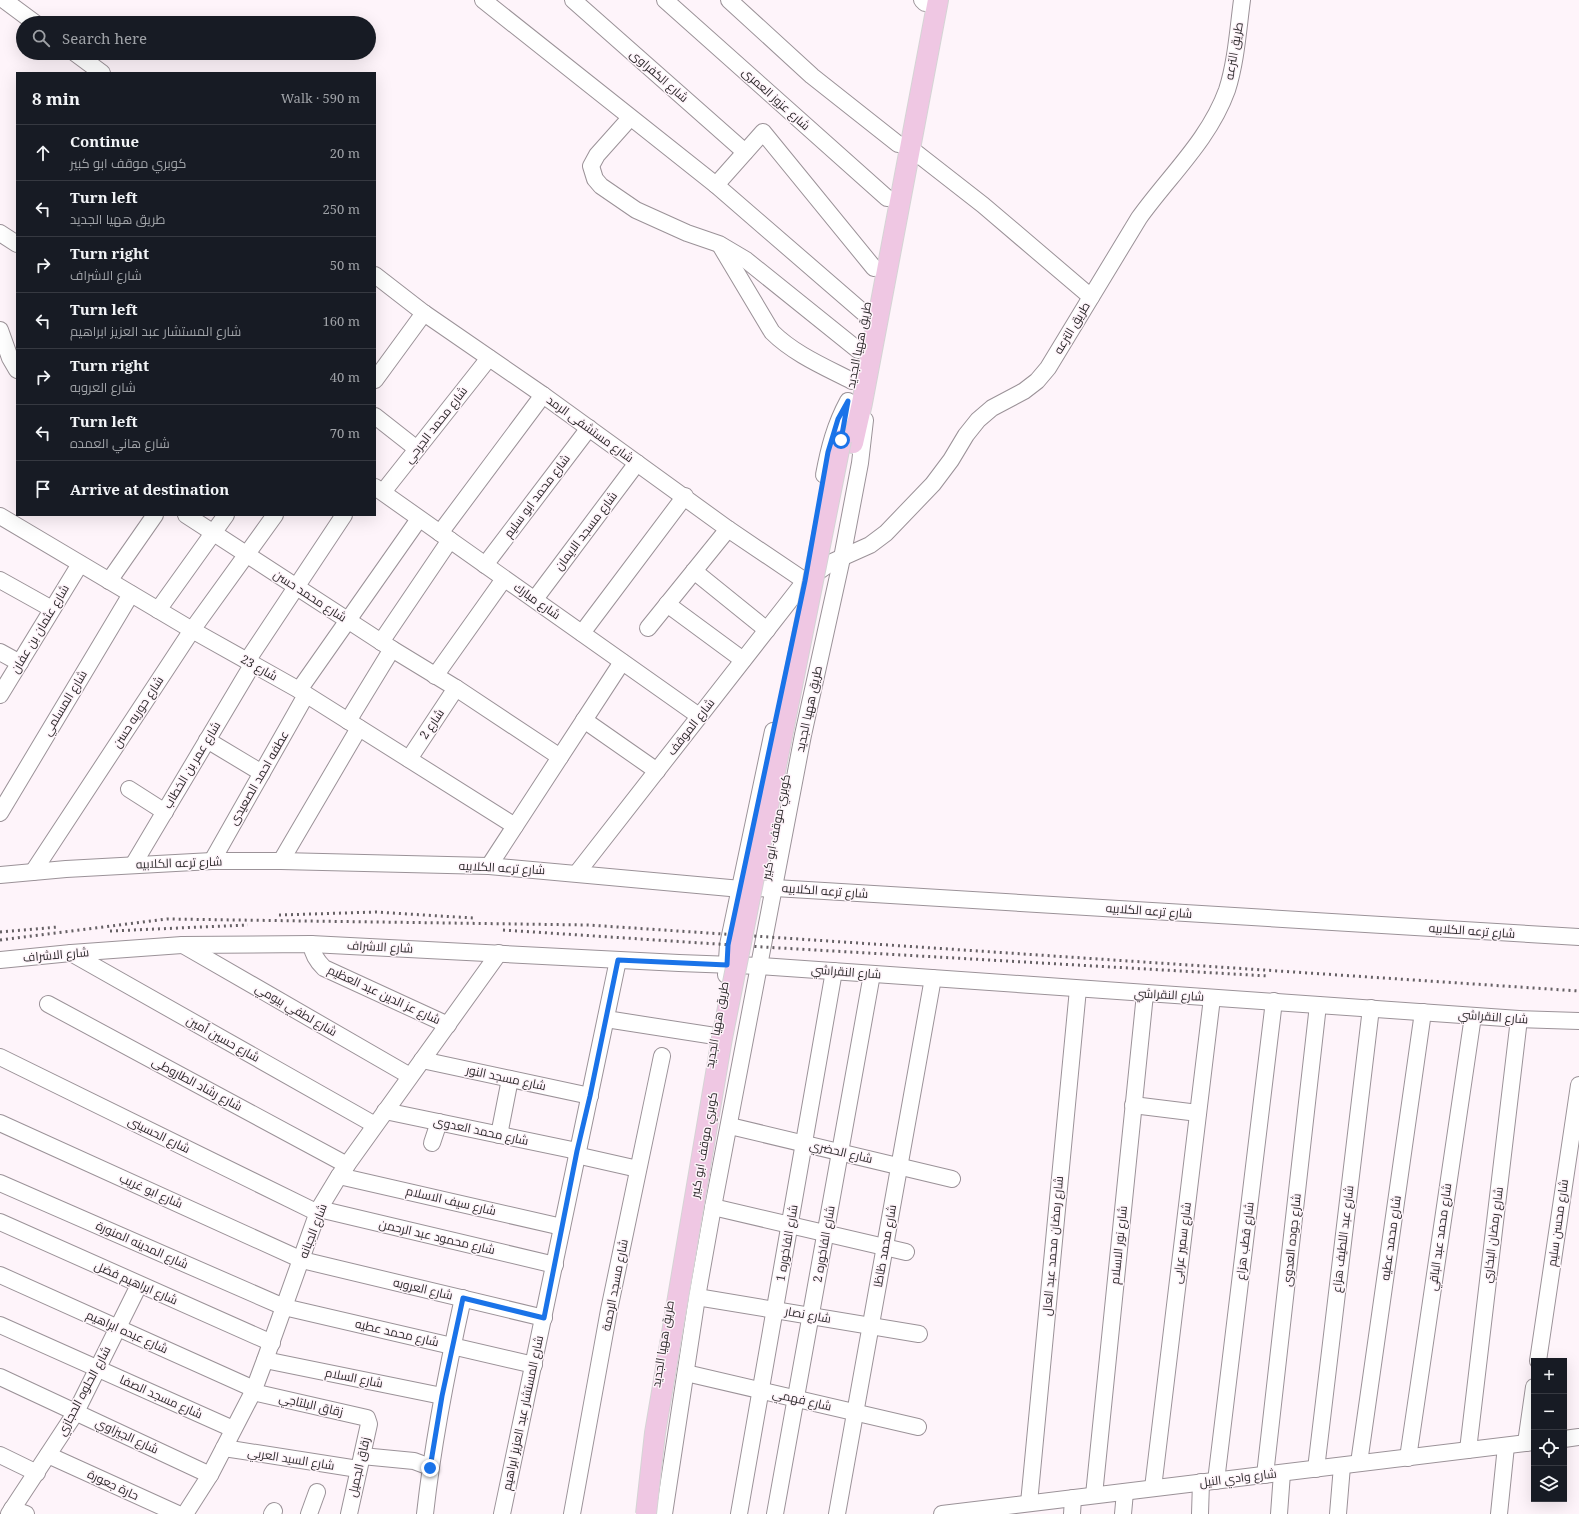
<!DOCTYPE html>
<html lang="en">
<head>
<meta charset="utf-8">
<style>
  body { margin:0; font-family:"Noto Serif",Cairo,serif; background:#20242c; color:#f1f3f6 }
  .controls { position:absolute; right:12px; bottom:12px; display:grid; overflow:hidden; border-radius:0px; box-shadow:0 4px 16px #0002 }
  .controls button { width:36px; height:36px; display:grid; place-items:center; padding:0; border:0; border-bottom:1px solid #363941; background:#171b24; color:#f1f3f6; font:20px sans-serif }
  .stop { position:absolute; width:12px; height:12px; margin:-9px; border:3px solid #1a73e8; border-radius:50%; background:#fff }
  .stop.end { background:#1a73e8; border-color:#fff; box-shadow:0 1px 4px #0008 }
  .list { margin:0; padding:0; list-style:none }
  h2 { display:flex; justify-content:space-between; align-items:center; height:52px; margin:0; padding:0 16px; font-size:17px }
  h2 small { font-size:13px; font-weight:400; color:#9ea1a6 }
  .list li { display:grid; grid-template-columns:26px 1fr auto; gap:12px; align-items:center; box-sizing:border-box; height:56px; padding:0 16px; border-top:1px solid #363941 }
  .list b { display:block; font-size:15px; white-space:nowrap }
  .list p { margin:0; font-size:13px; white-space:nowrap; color:#9ea1a6 }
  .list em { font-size:13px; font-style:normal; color:#9ea1a6 }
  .icon { flex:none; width:22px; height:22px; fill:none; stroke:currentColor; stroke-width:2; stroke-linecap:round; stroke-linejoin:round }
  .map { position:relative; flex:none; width:1579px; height:1514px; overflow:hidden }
  .search { position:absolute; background:#171b24; box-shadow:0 4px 16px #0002; left:16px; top:16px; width:360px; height:44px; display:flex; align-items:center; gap:10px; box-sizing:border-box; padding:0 14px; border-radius:22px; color:#9ea1a6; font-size:15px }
  .panel { position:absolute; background:#171b24; box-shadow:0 4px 16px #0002; left:16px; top:72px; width:360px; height:444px; border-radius:0px }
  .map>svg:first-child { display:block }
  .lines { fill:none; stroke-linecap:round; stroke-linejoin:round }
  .minor-casing { stroke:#9b9298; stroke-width:18 }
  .major-casing { stroke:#d5d4d5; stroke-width:22 }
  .minor { stroke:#fff; stroke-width:16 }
  .major { stroke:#efc7e3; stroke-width:20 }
  .rail { stroke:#656064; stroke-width:3; stroke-dasharray:2 4; stroke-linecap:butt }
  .major-bridge-casing { stroke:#d5d4d5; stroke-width:22; stroke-linecap:butt }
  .major-bridge { stroke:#efc7e3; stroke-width:20 }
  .route { stroke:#1a73e8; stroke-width:5 }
  .labels { text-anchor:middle; stroke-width:3; stroke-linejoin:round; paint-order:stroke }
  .street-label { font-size:12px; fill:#2c292b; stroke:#fef4fa }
</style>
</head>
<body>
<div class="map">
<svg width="1579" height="1514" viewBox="0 0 1579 1514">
  <rect width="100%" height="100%" fill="#fef4fa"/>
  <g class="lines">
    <defs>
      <g id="minor">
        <polyline points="4,0 35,23"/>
        <polyline points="483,0 716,185 865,314"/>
        <polyline points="573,0 745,152"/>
        <polyline points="665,0 887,198"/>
        <polyline points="729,0 812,76 898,144"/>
        <polyline points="922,0 925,3"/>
        <polyline points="75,53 102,73"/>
        <polyline points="630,118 597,155 591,166 595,179 601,186 636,210 687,233 719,244 746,260 858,350"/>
        <polyline points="910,148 983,205 1091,297"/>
        <polyline points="716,185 763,132 874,268"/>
        <polyline points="0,233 17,244"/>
        <path d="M720 245 772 332C794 354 825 367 852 381"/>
        <polyline points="375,275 424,313 543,395 728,529 805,581"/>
        <polyline points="0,330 10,358 17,370"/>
        <polyline points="375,380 424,313"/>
        <polyline points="375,416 417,449"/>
        <path d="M824 475C829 448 835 425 848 401"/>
        <polyline points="375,487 699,716"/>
        <polyline points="383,492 489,358"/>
        <polyline points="186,515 392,649 456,688 560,757"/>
        <polyline points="0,516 192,630 299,690 515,826"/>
        <polyline points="440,533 543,395"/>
        <polyline points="485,565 589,428"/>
        <polyline points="694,571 767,630"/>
        <polyline points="0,580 52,609"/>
        <polyline points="109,581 155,515"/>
        <polyline points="535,599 637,463"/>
        <polyline points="667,604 743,660"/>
        <polyline points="158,610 226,515"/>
        <polyline points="648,628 728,529"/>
        <polyline points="582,633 685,496"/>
        <polyline points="381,642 450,540"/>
        <polyline points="0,652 20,663"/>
        <polyline points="247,661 344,515"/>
        <polyline points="435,676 504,579"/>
        <polyline points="299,690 419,519"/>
        <polyline points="0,695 80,564"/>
        <polyline points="584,720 657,771"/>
        <polyline points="348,721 392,649"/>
        <polyline points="207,740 262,773"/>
        <polyline points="409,759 456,688"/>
        <polyline points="129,789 165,812"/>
        <polyline points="0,813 131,594"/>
        <polyline points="212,861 306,695"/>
        <polyline points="281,861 359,728"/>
        <polyline points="133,865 252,665"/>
        <polyline points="489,866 622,662"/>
        <polyline points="33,872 192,630 275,515"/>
        <path d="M577 873 805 581 832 562 870 545 886 533 933 484 951 460 966 435 978 420 992 408 1024 391 1037 381 1048 368 1139 218C1169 176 1209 140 1227 90 1236 62 1238 30 1242 0"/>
        <polyline points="0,875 66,869 212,861 281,861 489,866 741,889 775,888 1579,937"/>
        <path d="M311 944C313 954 316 960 324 968L448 1025"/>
        <polyline points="183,945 410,1076"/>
        <polyline points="71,953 375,1125"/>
        <polyline points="0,960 71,953 182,945 311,944 679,963 760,966 1519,1019 1579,1021"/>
        <polyline points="726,975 728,945 773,731"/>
        <polyline points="48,1004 347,1165"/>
        <polyline points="606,1019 715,1036"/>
        <polyline points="0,1057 318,1213"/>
        <polyline points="422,1060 590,1096"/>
        <polyline points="1133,1105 1198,1113"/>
        <polyline points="385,1111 577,1151"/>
        <polyline points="0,1123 302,1260 544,1318"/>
        <polyline points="730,1126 952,1179"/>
        <polyline points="499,1135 510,1079"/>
        <polyline points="432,1143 439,1122"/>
        <polyline points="576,1155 638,1169"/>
        <polyline points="339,1176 562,1227"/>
        <polyline points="0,1183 284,1307 534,1365"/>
        <polyline points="713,1207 906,1252"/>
        <polyline points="319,1209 555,1265"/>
        <polyline points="0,1222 272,1343"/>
        <polyline points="0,1275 254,1389"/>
        <polyline points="697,1297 919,1334"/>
        <polyline points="0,1325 233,1429"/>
        <polyline points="265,1360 442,1396"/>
        <polyline points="1538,1361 1579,1085"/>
        <polyline points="686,1373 918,1427"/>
        <polyline points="0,1377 210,1475"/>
        <polyline points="253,1392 367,1418 369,1424 349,1514"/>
        <polyline points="1564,1439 1579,1437"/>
        <polyline points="1526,1443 1534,1387"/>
        <polyline points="224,1448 358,1469"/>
        <polyline points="1468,1450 1519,1019"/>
        <polyline points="0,1455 37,1473"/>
        <polyline points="48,1455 178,1514"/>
        <polyline points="362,1456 414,1461 430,1467"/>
        <polyline points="1408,1458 1473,1016"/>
        <polyline points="1359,1463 1423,1012"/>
        <polyline points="1316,1469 1371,1008"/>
        <polyline points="1265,1475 1318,1005"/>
        <polyline points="1216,1481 1274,1001"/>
        <polyline points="1153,1488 1212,998"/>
        <polyline points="1094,1495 1145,994"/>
        <polyline points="1029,1503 1078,989"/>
        <polyline points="12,1509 26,1514"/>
        <polyline points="9,1514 76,1412 139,1285"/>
        <polyline points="185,1514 210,1475 253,1392 265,1360 319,1209 339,1176 499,953"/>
        <polyline points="272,1514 274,1511"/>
        <polyline points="309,1514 317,1492"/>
        <path d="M425 1514C433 1441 447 1370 463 1298"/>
        <polyline points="502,1514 618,960"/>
        <polyline points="572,1514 609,1310 662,1056"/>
        <polyline points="664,1514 697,1297 713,1207 803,735 842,558 860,463 865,420"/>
        <polyline points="739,1514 834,971"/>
        <polyline points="775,1514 872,974"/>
        <polyline points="837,1514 933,978"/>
        <polyline points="942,1514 1534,1442"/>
        <polyline points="1072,1514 1073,1498"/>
        <polyline points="1123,1514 1125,1492"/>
        <polyline points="1200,1514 1201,1482"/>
        <polyline points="1279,1514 1282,1473"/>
        <polyline points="1338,1514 1342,1466"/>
        <polyline points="1499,1514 1506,1446"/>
      </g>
      <polyline id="major" points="853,443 862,403 938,0"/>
    </defs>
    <use href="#minor" class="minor-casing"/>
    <use href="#major" class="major-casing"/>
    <use href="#minor" class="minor"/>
    <use href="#major" class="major"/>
    <g class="rail">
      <polyline points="279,915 376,912 473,918"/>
      <polyline points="503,930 763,947 1268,976"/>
      <polyline points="110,931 248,925"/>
      <polyline points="0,932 58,927"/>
      <polyline points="0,940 167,919 588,925 1579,991"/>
    </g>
    <defs>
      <polyline id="major-bridge" points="646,1514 655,1433 722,1038 841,440"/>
    </defs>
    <use href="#major-bridge" class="major-bridge-casing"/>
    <use href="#major-bridge" class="major-bridge"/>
  </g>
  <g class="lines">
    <polyline class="route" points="430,1468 442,1396 463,1298 544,1318 577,1151 590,1096 618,960 727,965 728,945 805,581 828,452 838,419 848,401 841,440"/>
  </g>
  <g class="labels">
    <g class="street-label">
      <text transform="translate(1234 51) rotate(-80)" y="4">طريق الترعه</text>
      <text transform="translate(659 76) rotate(41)" y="4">شارع الكفراوى</text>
      <text transform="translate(776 99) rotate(42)" y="4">شارع عزوز العمرى</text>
      <text transform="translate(1072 328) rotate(-59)" y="4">طريق الترعه</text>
      <text transform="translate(859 345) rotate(-79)" y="4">طريق ههيا الجديد</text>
      <text transform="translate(436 425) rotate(-52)" y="4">شارع محمد الجرحي</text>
      <text transform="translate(590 429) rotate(36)" y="4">شارع مستشفى الرمد</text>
      <text transform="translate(537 496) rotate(-53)" y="4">شارع محمد ابو سليم</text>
      <text transform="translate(586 531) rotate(-53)" y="4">شارع مسجد الايمان</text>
      <text transform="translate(310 596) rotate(33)" y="4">شارع محمد حسن</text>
      <text transform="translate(537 601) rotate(35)" y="4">شارع مبارك</text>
      <text transform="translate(40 629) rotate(-59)" y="4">شارع عثمان بن عفان</text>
      <text transform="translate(259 668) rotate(29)" y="4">شارع 23</text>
      <text transform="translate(65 703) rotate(-59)" y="4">شارع المسلمي</text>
      <text transform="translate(809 709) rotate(-78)" y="4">طريق ههيا الجديد</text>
      <text transform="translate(138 712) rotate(-57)" y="4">شارع حوريه حسن</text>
      <text transform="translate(432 724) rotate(-56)" y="4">شارع 2</text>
      <text transform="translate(691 727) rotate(-52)" y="4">شارع الموقف</text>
      <text transform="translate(192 765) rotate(-59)" y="4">شارع عمر بن الخطاب</text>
      <text transform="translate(259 778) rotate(-60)" y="4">عطفه احمد الصعيدى</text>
      <text transform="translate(776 827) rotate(-79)" y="4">كوبري موقف ابو كبير</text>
      <text transform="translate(179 863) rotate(-2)" y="4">شارع ترعه الكلابيه</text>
      <text transform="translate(502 868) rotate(3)" y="4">شارع ترعه الكلابيه</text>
      <text transform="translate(825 891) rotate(4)" y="4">شارع ترعه الكلابيه</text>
      <text transform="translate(1149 911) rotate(4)" y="4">شارع ترعه الكلابيه</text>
      <text transform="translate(1472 931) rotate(4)" y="4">شارع ترعه الكلابيه</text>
      <text transform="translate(380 947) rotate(3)" y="4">شارع الاشراف</text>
      <text transform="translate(56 955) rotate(-5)" y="4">شارع الاشراف</text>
      <text transform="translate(846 972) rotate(4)" y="4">شارع النقراشي</text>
      <text transform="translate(384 995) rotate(25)" y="4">شارع عز الدين عبد العظيم</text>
      <text transform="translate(1169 995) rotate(3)" y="4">شارع النقراشي</text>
      <text transform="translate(296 1010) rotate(30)" y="4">شارع لطفي بيومي</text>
      <text transform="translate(1493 1017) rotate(4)" y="4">شارع النقراشي</text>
      <text transform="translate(717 1025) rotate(-80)" y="4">طريق ههيا الجديد</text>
      <text transform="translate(223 1039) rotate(29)" y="4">شارع حسين أمين</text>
      <text transform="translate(506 1078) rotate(12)" y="4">شارع مسجد النور</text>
      <text transform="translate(197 1084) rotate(28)" y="4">شارع رشاد الطاروطى</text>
      <text transform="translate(481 1131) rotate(12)" y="4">شارع محمد العدوى</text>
      <text transform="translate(159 1135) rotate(26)" y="4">شارع الحسينى</text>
      <text transform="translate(704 1145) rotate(-80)" y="4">كوبري موقف ابو كبير</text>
      <text transform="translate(841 1152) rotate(13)" y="4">شارع الحضري</text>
      <text transform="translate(151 1191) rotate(24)" y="4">شارع ابو غريب</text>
      <text transform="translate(451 1201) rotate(13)" y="4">شارع سيف الاسلام</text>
      <text transform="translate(1558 1223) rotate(-82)" y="4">شارع محسن سليم</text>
      <text transform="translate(313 1231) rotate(-69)" y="4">شارع الجبانه</text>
      <text transform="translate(1493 1235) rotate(-83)" y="4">شارع رمضان البخاري</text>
      <text transform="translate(437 1237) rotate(13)" y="4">شارع محمود عبد الرحمن</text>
      <text transform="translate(1440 1237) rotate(-82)" y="4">شارع محمد عبد الباقي</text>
      <text transform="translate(1391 1238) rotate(-82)" y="4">شارع محمد عطيه</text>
      <text transform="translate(1343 1239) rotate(-83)" y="4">شارع عبد اللطيف هزاع</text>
      <text transform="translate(1292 1240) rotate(-84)" y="4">شارع جوده العدوى</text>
      <text transform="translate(1245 1241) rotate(-83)" y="4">شارع قطب هزاع</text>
      <text transform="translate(787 1243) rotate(-80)" y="4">شارع الفاخوره 1</text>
      <text transform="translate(1182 1243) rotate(-83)" y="4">شارع سمير عرابى</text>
      <text transform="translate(824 1244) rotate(-80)" y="4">شارع الفاخوره 2</text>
      <text transform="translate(142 1245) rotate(24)" y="4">شارع المدينه المنورة</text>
      <text transform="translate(1119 1245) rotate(-84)" y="4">شارع نور الاسلام</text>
      <text transform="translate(885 1246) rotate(-80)" y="4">شارع محمد ظاظا</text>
      <text transform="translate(1053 1246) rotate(-85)" y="4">شارع رمضان محمد عبد العال</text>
      <text transform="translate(136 1283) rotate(24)" y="4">شارع ابراهيم فضل</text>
      <text transform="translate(615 1285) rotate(-79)" y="4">شارع مسجد الرحمة</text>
      <text transform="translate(423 1289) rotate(13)" y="4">شارع العروبه</text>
      <text transform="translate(808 1315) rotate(10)" y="4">شارع نصار</text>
      <text transform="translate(127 1332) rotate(24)" y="4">شارع عبده ابراهيم</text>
      <text transform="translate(397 1333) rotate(13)" y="4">شارع محمد عطيه</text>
      <text transform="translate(663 1344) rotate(-81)" y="4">طريق ههيا الجديد</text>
      <text transform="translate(354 1378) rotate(11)" y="4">شارع السلام</text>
      <text transform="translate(84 1391) rotate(-62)" y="4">شارع الحلوه الحجازي</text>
      <text transform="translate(161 1397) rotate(24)" y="4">شارع مسجد الصفا</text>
      <text transform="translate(802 1400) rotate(13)" y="4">شارع فهمي</text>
      <text transform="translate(311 1405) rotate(13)" y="4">زقاق البلتاجي</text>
      <text transform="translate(523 1413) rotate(-78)" y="4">شارع المستشار عبد العزيز ابراهيم</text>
      <text transform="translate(127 1436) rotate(25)" y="4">شارع الجيزاوي</text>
      <text transform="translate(291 1459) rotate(9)" y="4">شارع السيد العربي</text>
      <text transform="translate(359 1467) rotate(-77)" y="4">زقاق الجميل</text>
      <text transform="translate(1238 1478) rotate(-7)" y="4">شارع وادي النيل</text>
      <text transform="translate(113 1485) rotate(25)" y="4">حارة جعورة</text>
    </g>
  </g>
</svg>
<div class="controls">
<button>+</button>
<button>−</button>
<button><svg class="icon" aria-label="locate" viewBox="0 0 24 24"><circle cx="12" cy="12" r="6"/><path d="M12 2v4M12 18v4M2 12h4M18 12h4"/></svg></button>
<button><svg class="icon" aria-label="layers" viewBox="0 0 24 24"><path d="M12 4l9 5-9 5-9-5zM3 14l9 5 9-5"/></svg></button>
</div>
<div class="stop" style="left:841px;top:440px"></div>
<div class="stop end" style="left:430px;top:1468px"></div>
<div class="search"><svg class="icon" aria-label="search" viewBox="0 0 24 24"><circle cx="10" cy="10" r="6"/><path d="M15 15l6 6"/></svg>Search here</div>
<section class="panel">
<h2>8 min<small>Walk · 590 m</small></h2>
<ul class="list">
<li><svg class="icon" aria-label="ahead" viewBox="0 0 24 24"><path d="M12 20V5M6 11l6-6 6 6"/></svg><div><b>Continue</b><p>كوبري موقف ابو كبير</p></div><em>20 m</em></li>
<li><svg class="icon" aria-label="left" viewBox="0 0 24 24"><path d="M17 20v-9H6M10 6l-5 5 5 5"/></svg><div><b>Turn left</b><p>طريق ههيا الجديد</p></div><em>250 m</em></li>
<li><svg class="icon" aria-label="right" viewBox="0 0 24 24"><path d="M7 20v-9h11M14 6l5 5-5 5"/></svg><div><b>Turn right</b><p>شارع الاشراف</p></div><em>50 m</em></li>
<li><svg class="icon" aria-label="left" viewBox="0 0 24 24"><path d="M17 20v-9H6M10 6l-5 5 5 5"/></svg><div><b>Turn left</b><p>شارع المستشار عبد العزيز ابراهيم</p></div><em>160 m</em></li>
<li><svg class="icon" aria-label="right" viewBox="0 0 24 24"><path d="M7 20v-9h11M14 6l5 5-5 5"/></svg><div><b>Turn right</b><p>شارع العروبه</p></div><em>40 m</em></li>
<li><svg class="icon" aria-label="left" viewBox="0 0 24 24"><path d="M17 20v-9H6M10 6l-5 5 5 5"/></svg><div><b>Turn left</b><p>شارع هاني العمده</p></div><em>70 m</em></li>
<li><svg class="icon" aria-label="arrive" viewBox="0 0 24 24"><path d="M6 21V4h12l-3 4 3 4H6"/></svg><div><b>Arrive at destination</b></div></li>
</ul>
</section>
</div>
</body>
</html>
